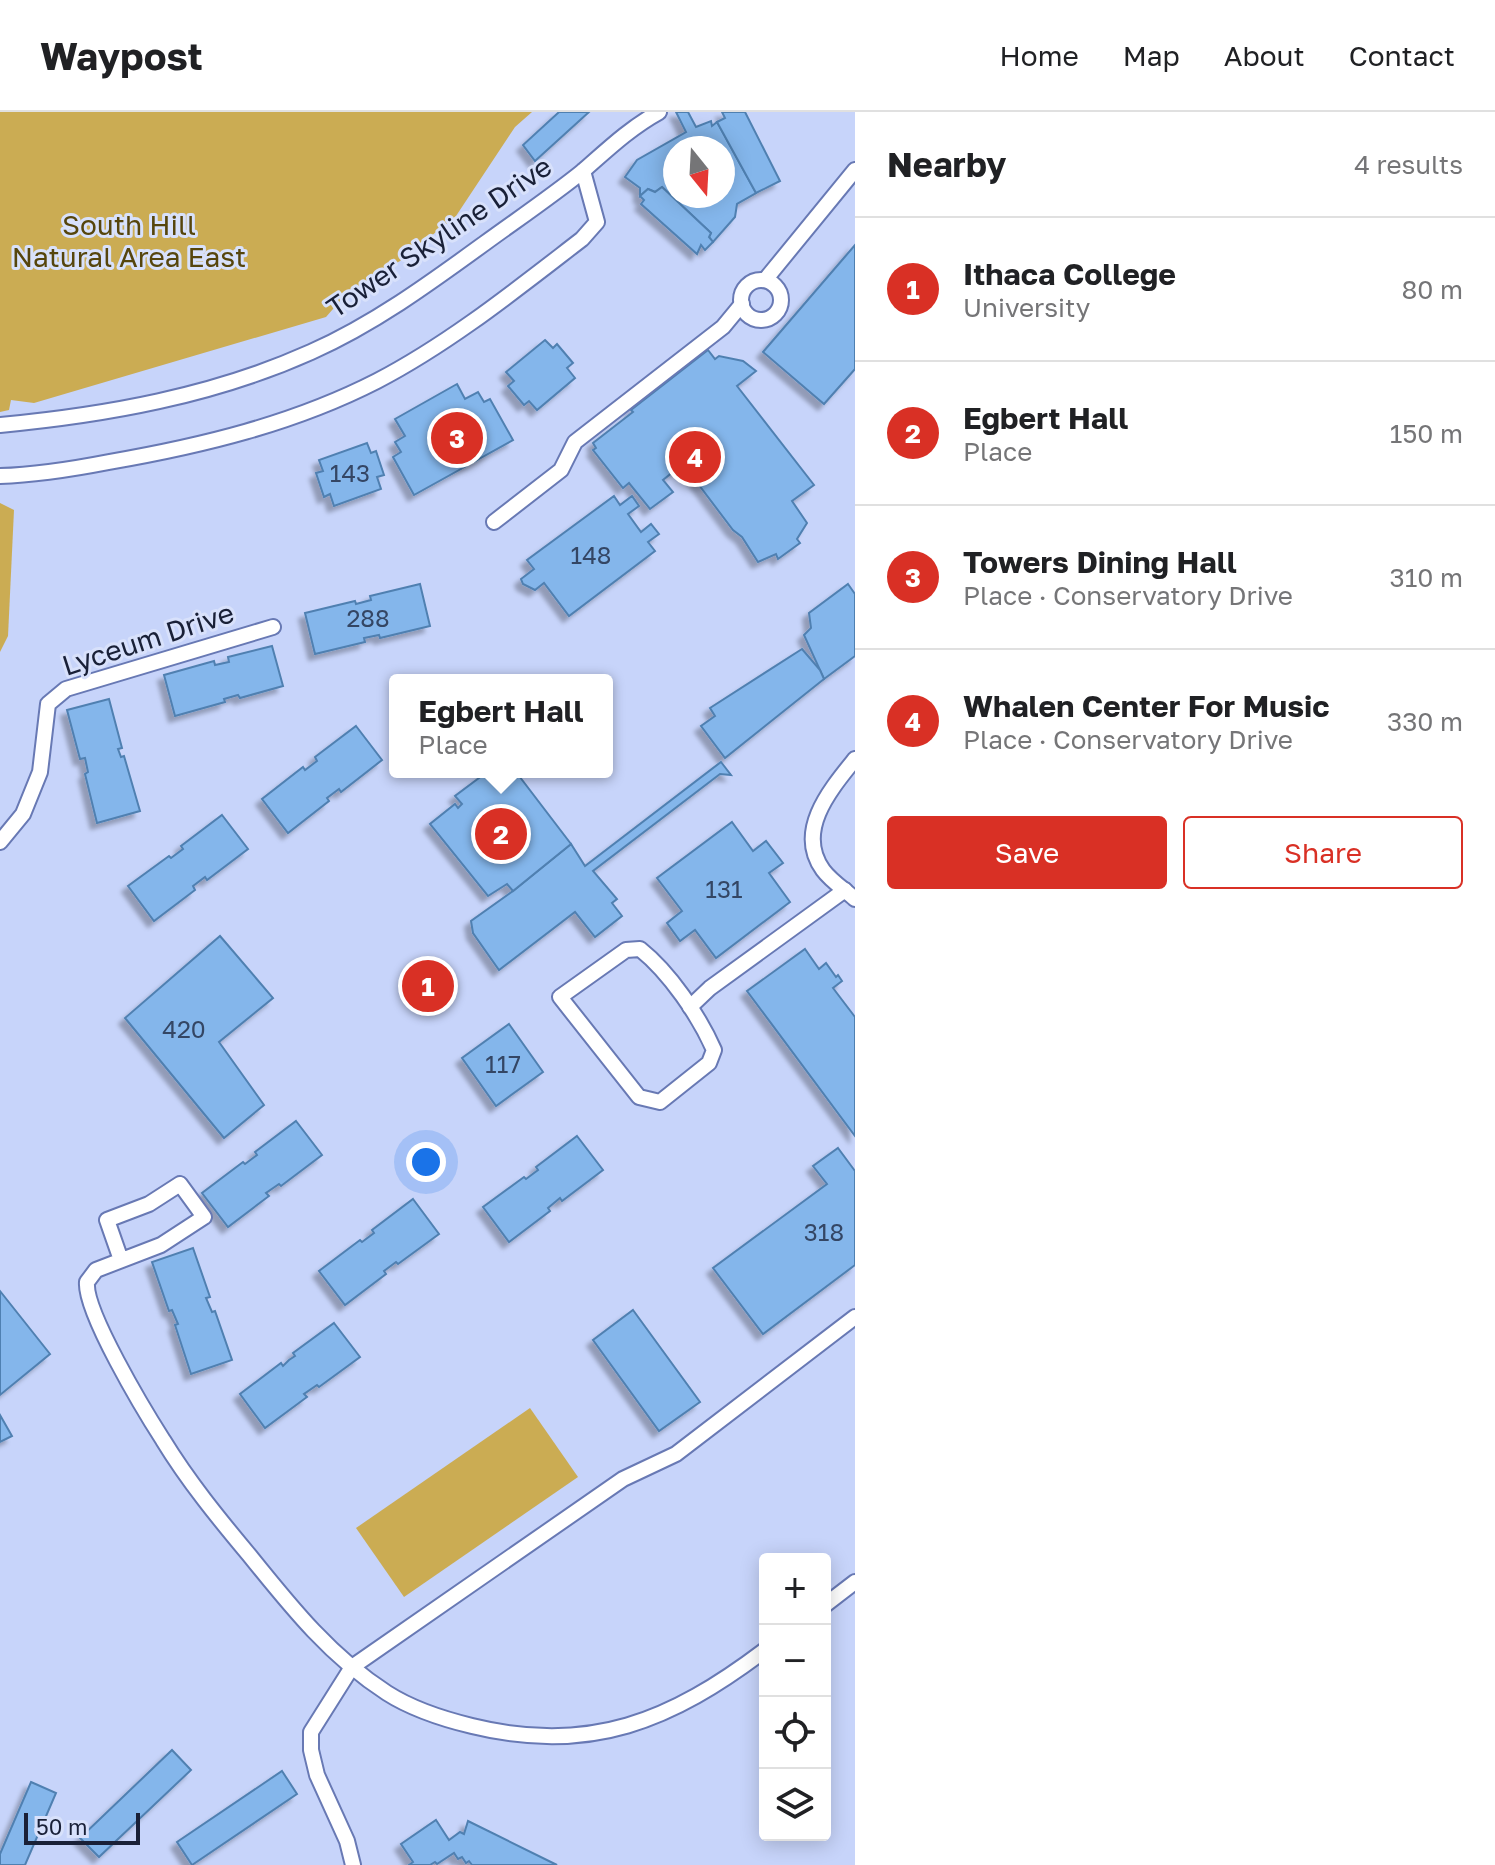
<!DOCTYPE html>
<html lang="en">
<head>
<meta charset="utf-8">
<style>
  body { margin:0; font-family:"Golos Text",sans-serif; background:#f2f2f2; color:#202124 }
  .controls { position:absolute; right:24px; bottom:24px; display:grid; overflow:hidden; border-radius:8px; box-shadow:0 4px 20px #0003 }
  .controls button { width:72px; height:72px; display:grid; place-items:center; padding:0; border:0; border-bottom:2px solid #e0e0e0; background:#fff; color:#202124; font:40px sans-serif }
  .compass { position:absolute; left:663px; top:24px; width:72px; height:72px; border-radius:50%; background:#fff; box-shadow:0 4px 20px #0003; rotate:162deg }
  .scale { position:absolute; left:24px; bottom:20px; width:116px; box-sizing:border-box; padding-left:8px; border:4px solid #192037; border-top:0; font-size:22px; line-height:28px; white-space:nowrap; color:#192037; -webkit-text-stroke:6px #d8e1fb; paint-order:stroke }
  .you { position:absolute; left:426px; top:1050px; width:28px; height:28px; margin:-20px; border:6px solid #fff; border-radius:50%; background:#1a73e8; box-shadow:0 0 0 12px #1a73e833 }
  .badge { display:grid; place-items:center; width:52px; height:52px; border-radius:50%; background:#d93025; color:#fff; font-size:26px; font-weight:700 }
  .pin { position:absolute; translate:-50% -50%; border:4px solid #fff; box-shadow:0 2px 8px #0006 }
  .popup { position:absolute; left:389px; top:562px; width:224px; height:104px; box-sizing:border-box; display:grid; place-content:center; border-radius:8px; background:#fff; filter:drop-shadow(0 2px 6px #0005); font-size:26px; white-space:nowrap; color:#757577 }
  .popup b { font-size:30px; color:#202124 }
  .popup::after { content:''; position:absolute; left:50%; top:100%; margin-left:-16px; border:16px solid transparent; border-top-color:#fff }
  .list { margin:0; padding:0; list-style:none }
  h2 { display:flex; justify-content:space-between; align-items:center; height:104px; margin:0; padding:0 32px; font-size:34px }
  h2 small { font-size:26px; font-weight:400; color:#757577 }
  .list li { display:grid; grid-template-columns:52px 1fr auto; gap:24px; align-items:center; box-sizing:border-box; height:144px; padding:0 32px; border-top:2px solid #e0e0e0 }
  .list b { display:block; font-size:30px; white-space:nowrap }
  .list p { margin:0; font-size:26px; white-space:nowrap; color:#757577 }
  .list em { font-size:26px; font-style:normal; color:#757577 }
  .actions { display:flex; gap:16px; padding:24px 32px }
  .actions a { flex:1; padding:18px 0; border:2px solid #d93025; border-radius:8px; text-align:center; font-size:28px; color:#d93025 }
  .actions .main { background:#d93025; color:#fff }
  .icon { flex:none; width:44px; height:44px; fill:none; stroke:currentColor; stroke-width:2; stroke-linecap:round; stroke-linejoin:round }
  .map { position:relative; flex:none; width:855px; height:1753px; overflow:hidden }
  header { display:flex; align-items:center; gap:48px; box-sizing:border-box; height:112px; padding:0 40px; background:#fff; border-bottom:2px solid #e0e0e0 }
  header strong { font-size:38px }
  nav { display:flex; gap:44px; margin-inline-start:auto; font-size:28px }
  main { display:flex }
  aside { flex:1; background:#fff }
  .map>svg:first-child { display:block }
  .green { fill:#cbac53 }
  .building { fill:#84b6eb; stroke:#5080b1; stroke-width:2; fill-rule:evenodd; filter:url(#shadow) }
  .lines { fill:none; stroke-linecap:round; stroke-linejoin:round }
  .minor-casing { stroke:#6879b4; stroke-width:18 }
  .minor { stroke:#fff; stroke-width:14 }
  .labels { text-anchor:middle; stroke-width:6; stroke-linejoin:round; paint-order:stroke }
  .number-label { font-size:24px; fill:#344664 }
  .park-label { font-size:28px; fill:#56450c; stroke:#d8e1fb }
  .street-label { font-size:28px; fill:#192037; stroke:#d8e1fb }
</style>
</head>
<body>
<header>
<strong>Waypost</strong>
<nav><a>Home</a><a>Map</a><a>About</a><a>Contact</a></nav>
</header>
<main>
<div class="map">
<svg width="855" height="1753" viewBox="0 0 855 1753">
  <defs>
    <filter id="shadow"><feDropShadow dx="-6" dy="6" stdDeviation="2" flood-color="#0004"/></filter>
  </defs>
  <rect width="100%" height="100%" fill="#c7d4fa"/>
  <g class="green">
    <polygon points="0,0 532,0 515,15 456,104 400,149 347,181 326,205 34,291 11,288 9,298 0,300"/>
    <polygon points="0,391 14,398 8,524 0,540"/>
    <polygon points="530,1296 578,1365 404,1485 356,1416"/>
  </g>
  <g class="building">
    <polygon points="559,0 589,0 535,49 523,33"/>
    <path d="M676 0H688L696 15 711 9 712 14 717 10 756 81 737 92 735 105 713 130 709 125 711 121 662 75 655 80 648 77 640 84V76L625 65 637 48 686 20ZM675 36H723V84H675Z"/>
    <polygon points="722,0 745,0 780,69 756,81 717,10 725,6"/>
    <polygon points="662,75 711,121 709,125 713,130 705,138 701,133 697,142 641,92 644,88 640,84 648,77 655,80"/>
    <polygon points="855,133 855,257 824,292 763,240"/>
    <polygon points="545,228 553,236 557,232 573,251 567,256 575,266 537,298 529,289 524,293 508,274 514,269 506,260"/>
    <polygon points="708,238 715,247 719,244 743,249 756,259 737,274 814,373 792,389 807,411 797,427 800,431 778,447 776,442 758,450 742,425 733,418 683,352 663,368 673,380 650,397 629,371 623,376 593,338 596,336 593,331 633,300 631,298"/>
    <polygon points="457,272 465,287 478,280 484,290 490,287 513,328 414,383 393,345 401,340 395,330 405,324 395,307"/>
    <polygon points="367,331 371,341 376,339 384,363 377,365 381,377 334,394 330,382 324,385 316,361 323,359 319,348"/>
    <polygon points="614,384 620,393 632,384 639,394 628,402 641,420 651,412 659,422 648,430 655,439 569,504 544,471 535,478 523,472 521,467 534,457 527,448"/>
    <polygon points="420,472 430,514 380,526 379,523 364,526 365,530 315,542 305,501 355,489 356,492 371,488 370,484"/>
    <polygon points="848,472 855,482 855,544 824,567 804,523 811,516 809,501"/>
    <polygon points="272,534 283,574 240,586 238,583 224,587 225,590 175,604 164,563 214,549 215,553 229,550 228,545"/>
    <polygon points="802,537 820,558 824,567 725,646 701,614 715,604 710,596"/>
    <polygon points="109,587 122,636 118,637 121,645 124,644 140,699 97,711 85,662 88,660 85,646 80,647 67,598"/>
    <polygon points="356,614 382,648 341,680 339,677 327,686 329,689 288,721 262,687 303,655 305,658 317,649 315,645"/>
    <polygon points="721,650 731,663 720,662 593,759 617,787 612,791 622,804 595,825 575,800 499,858 473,821 471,809 513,779 571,732 585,754"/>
    <polygon points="487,660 516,660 571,732 513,779 507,772 488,784 430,712 455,692 458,696 462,692 455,684"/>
    <polygon points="222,703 248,737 207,768 205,765 193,774 195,778 154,809 128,774 169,744 171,746 183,737 181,734"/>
    <polygon points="732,710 753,739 766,729 783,751 769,761 790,790 716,846 695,818 680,829 667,811 682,799 657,766"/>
    <polygon points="220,824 273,886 219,930 264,993 224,1026 125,906"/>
    <polygon points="805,837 819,857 826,851 836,865 838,863 842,869 833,876 855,905 855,1024 747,879"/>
    <polygon points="509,912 543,960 496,994 462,946"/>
    <polygon points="296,1009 322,1043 281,1074 279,1072 266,1081 269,1084 228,1115 202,1081 243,1050 245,1052 257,1043 255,1040"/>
    <polygon points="577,1024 603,1058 562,1089 560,1086 548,1096 550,1099 509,1130 483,1095 524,1065 526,1067 538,1058 536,1055"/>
    <polygon points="838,1036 855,1059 855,1153 763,1222 713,1156 827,1072 813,1054"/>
    <polygon points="413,1087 439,1122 398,1152 396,1150 384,1159 386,1162 345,1193 319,1159 360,1128 362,1130 374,1121 372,1118"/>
    <polygon points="193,1136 210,1185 206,1186 212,1200 215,1199 232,1248 191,1262 175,1213 178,1212 172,1198 169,1199 152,1150"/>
    <polygon points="0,1179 50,1242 0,1283"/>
    <polygon points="633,1198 700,1290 659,1319 593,1228"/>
    <polygon points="334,1211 360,1245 319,1275 317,1273 304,1282 307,1285 265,1316 240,1282 281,1251 283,1254 289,1248 295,1244 293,1241"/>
    <polygon points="0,1303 12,1324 0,1330"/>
    <polygon points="172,1638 191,1658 99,1745 80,1726"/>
    <polygon points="282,1659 297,1682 192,1753 177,1730"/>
    <polygon points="31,1670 56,1681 25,1753 0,1753 0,1742"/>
    <polygon points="436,1708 449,1728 460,1720 464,1722 468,1709 557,1753 472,1753 469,1749 466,1751 462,1745 458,1747 454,1741 437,1752 435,1750 430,1753 409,1753 413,1750 401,1732"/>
  </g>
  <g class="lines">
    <defs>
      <g id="minor">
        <polyline points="765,168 855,58"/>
        <circle cx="761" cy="188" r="20"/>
        <path d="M0 313C106 303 213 284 311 240 374 212 430 171 485 131 518 107 552 84 583 59 608 37 630 16 659 0"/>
        <path d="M0 364C36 363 73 357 109 350 201 334 293 312 377 269 450 231 517 177 582 127L597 110 583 59"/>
        <polyline points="494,410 561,358 575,330 723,215 742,192"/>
        <path d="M855 647C830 678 795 719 823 758 831 769 845 778 855 787"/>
        <polyline points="0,730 23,702 40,660 48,592 66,577 273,515"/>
        <path d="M640 837C670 861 699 904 714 938L709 951 660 990 639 985 560 885 626 838Z"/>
        <polyline points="690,895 710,876 845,778"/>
        <path d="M121 1148 107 1108 149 1092 180 1072 204 1105 161 1133 96 1158 87 1170C84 1199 145 1300 163 1328 188 1369 219 1407 250 1444 291 1495 331 1545 387 1581 412 1597 443 1607 472 1614 590 1643 671 1609 765 1538"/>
        <polyline points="825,1493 855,1470"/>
        <polyline points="353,1753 347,1729 317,1663 311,1638 311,1620 352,1555 623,1367 676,1342 855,1205"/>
      </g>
    </defs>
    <use href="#minor" class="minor-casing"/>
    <use href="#minor" class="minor"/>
  </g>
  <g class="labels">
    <g class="number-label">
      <text x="350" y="370">143</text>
      <text x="591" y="452">148</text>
      <text x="368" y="515">288</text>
      <text x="724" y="786">131</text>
      <text x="184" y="926">420</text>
      <text x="503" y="961">117</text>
      <text x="824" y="1129">318</text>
    </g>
    <g class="park-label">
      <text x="129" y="123">South Hill<tspan x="129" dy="32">Natural Area East</tspan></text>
    </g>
    <g class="street-label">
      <text transform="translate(439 125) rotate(-34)" y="10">Tower Skyline Drive</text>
      <text transform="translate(148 527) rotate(-18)" y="10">Lyceum Drive</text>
    </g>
  </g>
</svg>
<div class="controls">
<button>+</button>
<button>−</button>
<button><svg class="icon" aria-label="locate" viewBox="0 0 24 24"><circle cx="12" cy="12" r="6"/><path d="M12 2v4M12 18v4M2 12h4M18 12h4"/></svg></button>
<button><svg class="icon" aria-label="layers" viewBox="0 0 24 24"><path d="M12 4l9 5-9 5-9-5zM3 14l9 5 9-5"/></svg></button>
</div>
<svg class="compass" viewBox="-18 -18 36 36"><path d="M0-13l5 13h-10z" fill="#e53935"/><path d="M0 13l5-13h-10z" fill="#757577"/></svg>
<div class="scale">50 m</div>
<div class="you"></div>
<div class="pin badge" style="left:428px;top:874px">1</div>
<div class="pin badge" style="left:501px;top:722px">2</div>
<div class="popup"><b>Egbert Hall</b>Place</div>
<div class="pin badge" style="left:457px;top:326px">3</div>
<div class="pin badge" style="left:695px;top:345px">4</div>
</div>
<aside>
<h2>Nearby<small>4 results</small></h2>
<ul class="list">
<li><span class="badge">1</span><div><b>Ithaca College</b><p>University</p></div><em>80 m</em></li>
<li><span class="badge">2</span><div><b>Egbert Hall</b><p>Place</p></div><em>150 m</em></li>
<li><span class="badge">3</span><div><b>Towers Dining Hall</b><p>Place · Conservatory Drive</p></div><em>310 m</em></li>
<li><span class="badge">4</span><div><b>Whalen Center For Music</b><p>Place · Conservatory Drive</p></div><em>330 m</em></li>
</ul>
<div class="actions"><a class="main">Save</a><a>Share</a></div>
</aside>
</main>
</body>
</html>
